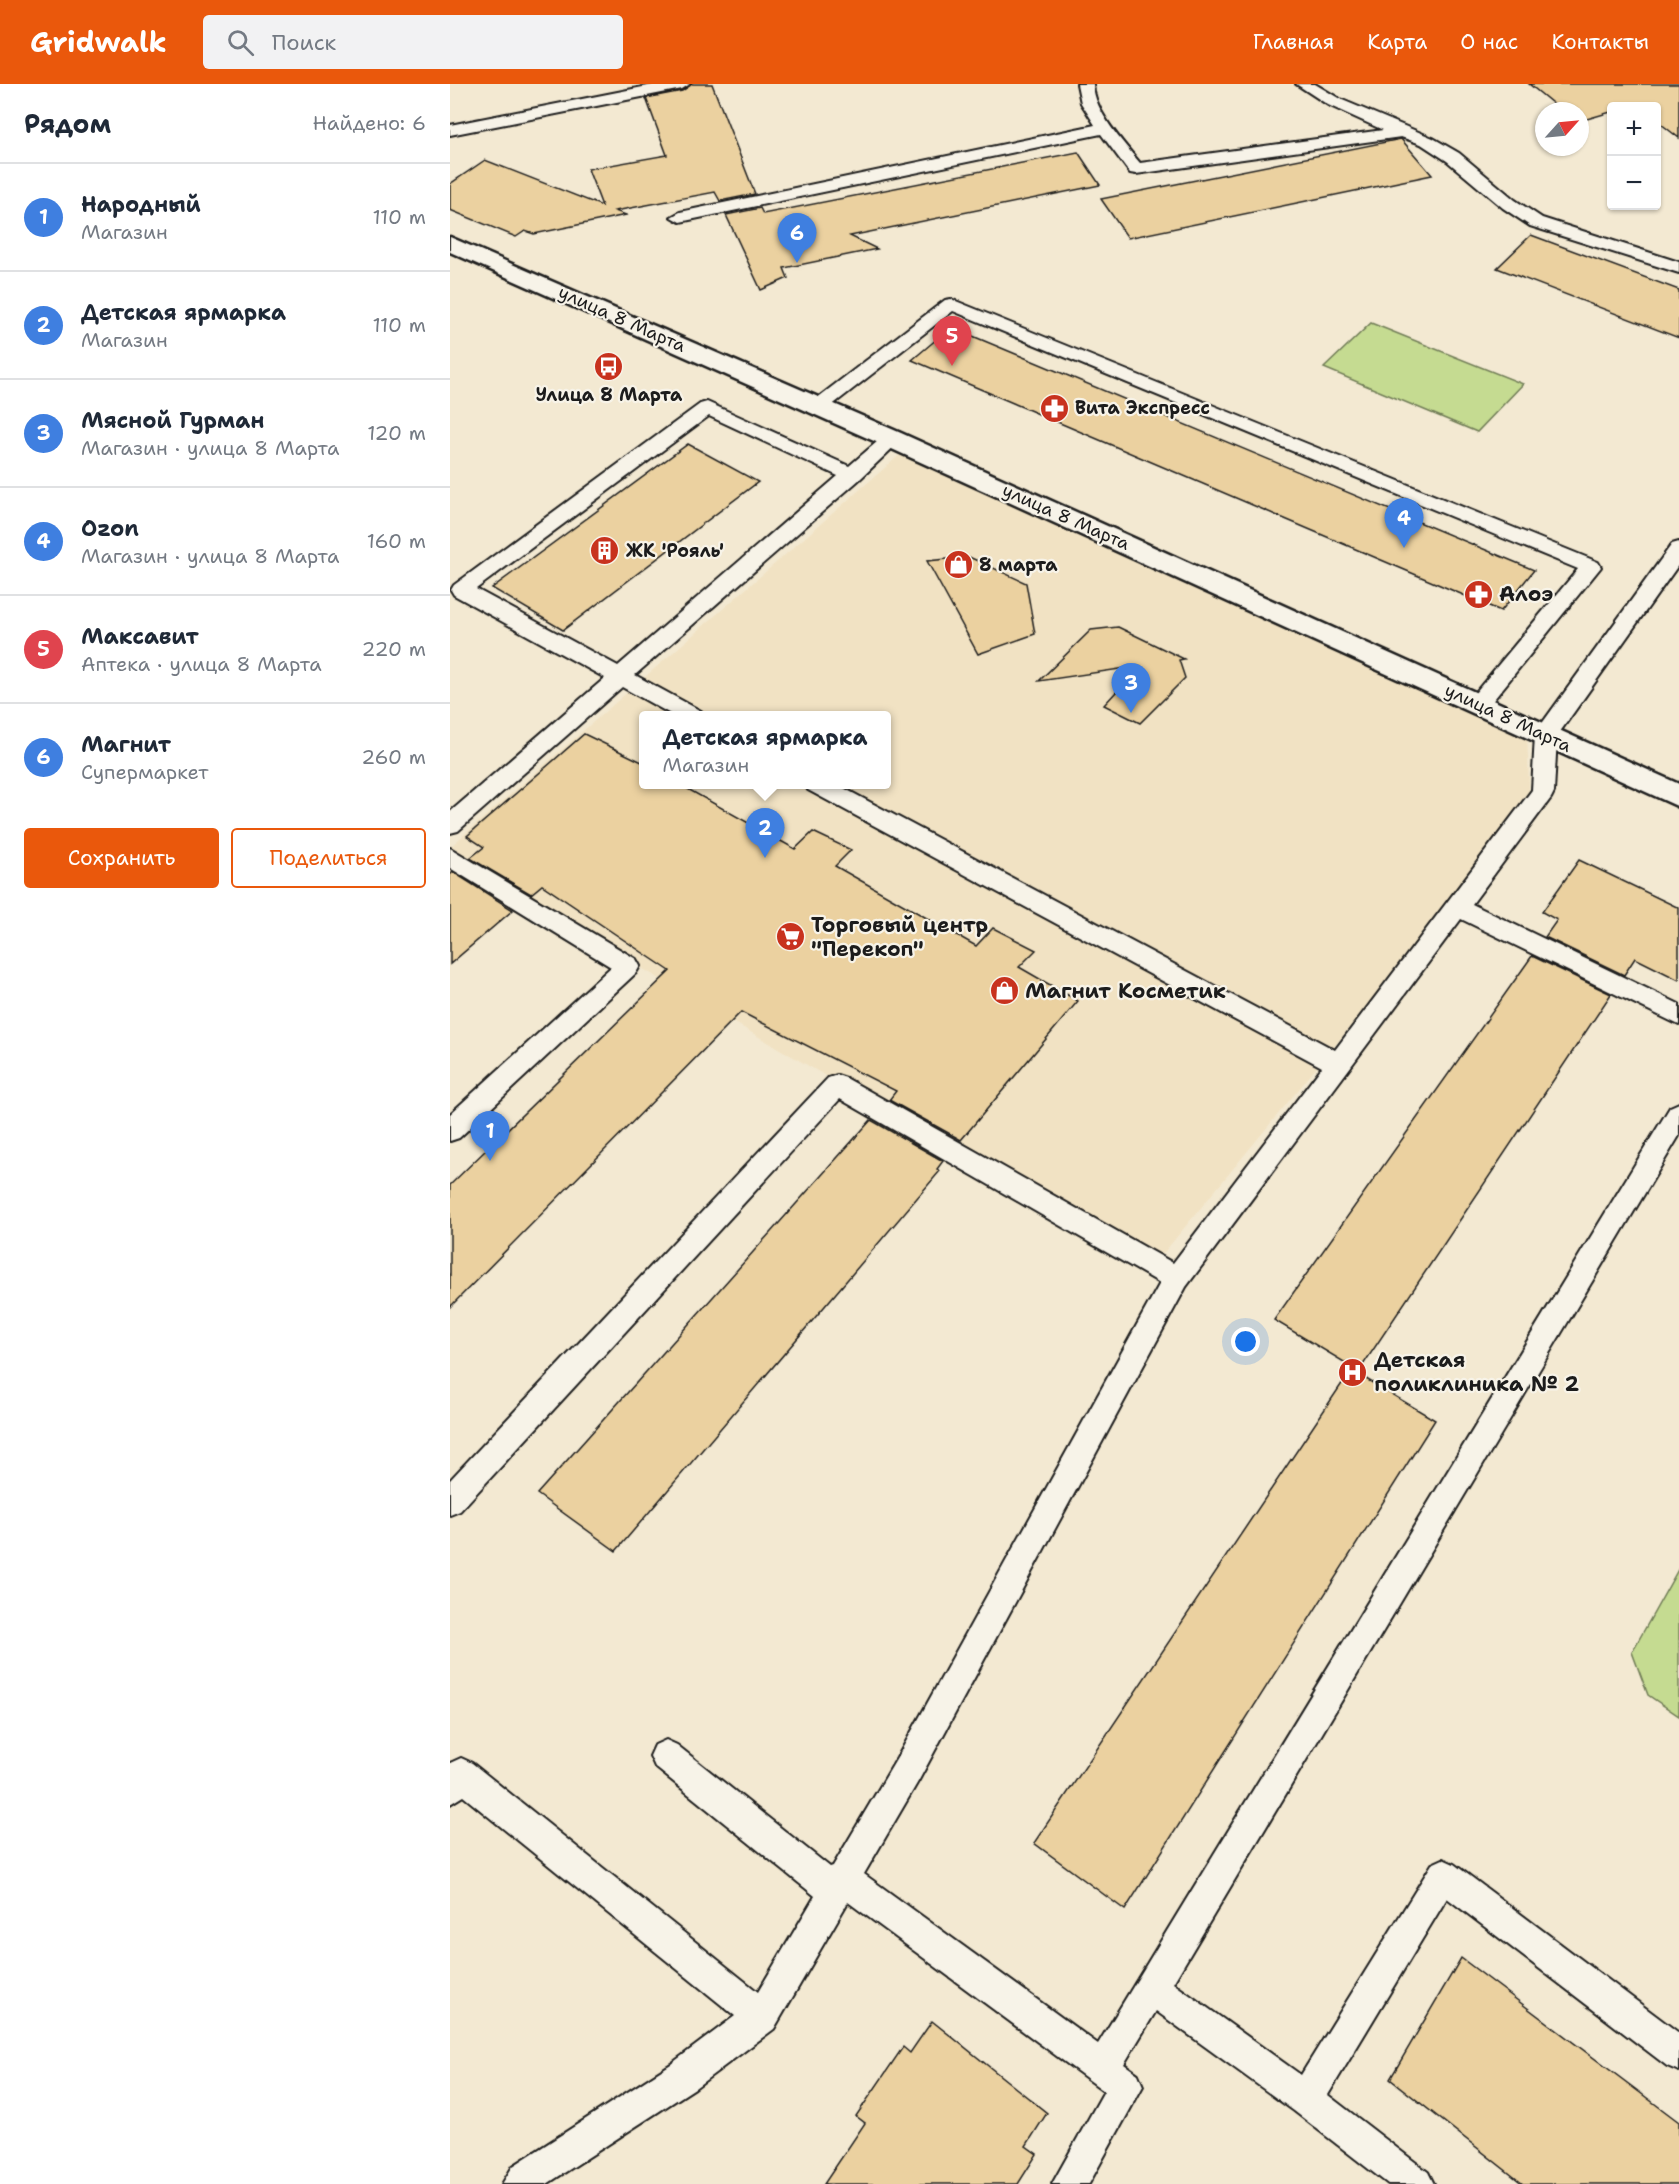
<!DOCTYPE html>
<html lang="ru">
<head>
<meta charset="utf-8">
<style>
  body { margin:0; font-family:"Shantell Sans",sans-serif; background:#f2f2f3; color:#1f2937 }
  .controls { position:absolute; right:18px; top:18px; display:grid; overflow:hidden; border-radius:6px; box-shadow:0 2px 4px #0004 }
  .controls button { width:54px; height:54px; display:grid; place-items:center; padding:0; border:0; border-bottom:2px solid #e0e1e3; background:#fff; color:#1f2937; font:30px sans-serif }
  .compass { position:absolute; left:1085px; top:18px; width:54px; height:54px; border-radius:50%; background:#fff; box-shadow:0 2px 4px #0004; rotate:63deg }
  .you { position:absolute; left:796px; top:1258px; width:21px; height:21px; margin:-15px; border:4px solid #fff; border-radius:50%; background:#1a73e8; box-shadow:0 0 0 9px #1a73e833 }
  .badge { display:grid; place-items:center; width:39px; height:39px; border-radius:50%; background:#ea580c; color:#fff; font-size:20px; font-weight:700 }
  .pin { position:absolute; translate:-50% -50px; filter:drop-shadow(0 2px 3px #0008) }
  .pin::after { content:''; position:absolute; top:32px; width:21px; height:18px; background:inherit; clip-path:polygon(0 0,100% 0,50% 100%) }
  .popup { position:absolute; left:189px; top:627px; width:252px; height:78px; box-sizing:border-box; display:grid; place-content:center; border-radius:6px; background:#fff; filter:drop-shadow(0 2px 4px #0005); font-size:20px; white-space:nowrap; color:#747a83 }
  .popup b { font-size:22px; color:#1f2937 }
  .popup::after { content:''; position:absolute; left:50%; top:100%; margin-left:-12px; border:12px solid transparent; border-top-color:#fff }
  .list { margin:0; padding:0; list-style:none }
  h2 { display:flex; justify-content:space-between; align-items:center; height:78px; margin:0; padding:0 24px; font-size:26px }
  h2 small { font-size:20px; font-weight:400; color:#747a83 }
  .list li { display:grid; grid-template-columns:39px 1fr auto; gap:18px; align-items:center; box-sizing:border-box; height:108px; padding:0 24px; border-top:2px solid #e0e1e3 }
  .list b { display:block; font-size:22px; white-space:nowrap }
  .list p { margin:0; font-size:20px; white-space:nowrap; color:#747a83 }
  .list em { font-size:20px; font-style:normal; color:#747a83 }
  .actions { display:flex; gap:12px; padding:18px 24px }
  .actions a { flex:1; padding:14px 0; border:2px solid #ea580c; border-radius:6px; text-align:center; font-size:21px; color:#ea580c }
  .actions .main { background:#ea580c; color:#fff }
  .icon { flex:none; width:33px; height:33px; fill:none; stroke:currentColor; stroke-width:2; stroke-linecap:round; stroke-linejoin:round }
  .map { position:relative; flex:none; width:1229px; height:2100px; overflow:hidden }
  header { display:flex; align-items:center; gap:36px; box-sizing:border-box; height:84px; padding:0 30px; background:#ea580c; color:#fff }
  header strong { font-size:28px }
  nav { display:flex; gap:33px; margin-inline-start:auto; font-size:21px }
  .search { width:420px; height:54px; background:#f2f2f3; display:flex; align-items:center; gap:15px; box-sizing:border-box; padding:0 21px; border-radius:6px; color:#747a83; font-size:22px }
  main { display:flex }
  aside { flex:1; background:#fff }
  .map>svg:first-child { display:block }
  .built { fill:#f1e2c3; fill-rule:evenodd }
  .green { fill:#c5db91; stroke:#707c56; stroke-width:1.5 }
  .building { fill:#ebd1a0; stroke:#1c1c1c; stroke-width:1.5 }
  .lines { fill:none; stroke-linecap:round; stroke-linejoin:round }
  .service-casing { stroke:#1c1c1c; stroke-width:4 }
  .tertiary-casing { stroke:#1c1c1c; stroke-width:5 }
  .service { fill:#f7f3e8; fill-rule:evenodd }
  .tertiary { fill:#f7f3e8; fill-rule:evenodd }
  .labels { text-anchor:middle; stroke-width:4.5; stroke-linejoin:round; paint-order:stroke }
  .far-street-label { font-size:18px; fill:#1c1c1c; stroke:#f7f3e8 }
  .far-poi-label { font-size:18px; font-weight:bold; fill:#1c1c1c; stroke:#f7f3e8; text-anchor:start }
  .poi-label { font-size:21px; font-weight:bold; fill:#1c1c1c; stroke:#f7f3e8; text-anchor:start }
</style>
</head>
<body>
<header>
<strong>Gridwalk</strong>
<div class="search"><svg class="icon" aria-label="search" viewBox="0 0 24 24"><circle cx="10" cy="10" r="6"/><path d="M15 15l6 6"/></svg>Поиск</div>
<nav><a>Главная</a><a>Карта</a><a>О нас</a><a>Контакты</a></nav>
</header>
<main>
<aside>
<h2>Рядом<small>Найдено: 6</small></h2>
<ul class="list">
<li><span class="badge" style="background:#3f7fe0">1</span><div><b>Народный</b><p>Магазин</p></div><em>110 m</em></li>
<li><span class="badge" style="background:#3f7fe0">2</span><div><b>Детская ярмарка</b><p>Магазин</p></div><em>110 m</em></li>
<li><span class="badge" style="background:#3f7fe0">3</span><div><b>Мясной Гурман</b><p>Магазин · улица 8 Марта</p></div><em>120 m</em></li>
<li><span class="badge" style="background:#3f7fe0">4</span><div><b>Ozon</b><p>Магазин · улица 8 Марта</p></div><em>160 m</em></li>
<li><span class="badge" style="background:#e0444e">5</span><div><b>Максавит</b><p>Аптека · улица 8 Марта</p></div><em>220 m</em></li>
<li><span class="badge" style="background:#3f7fe0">6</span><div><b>Магнит</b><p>Супермаркет</p></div><em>260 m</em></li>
</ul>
<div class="actions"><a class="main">Сохранить</a><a>Поделиться</a></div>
</aside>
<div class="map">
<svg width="1229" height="2100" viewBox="0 0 1229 2100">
  <rect width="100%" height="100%" fill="#f3e9d2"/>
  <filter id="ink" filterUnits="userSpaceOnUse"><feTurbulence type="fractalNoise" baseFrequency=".0167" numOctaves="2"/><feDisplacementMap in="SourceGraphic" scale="12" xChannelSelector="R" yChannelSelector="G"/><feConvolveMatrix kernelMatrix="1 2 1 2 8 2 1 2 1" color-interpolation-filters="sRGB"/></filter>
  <g filter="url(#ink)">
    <path class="built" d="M453 368 1077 650 1080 725 702 1183 0 772V763ZM194 632H436V700H194Z"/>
    <g class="green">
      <polygon points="921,239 1073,300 1027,348 874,284"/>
      <polygon points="1229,1484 1229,1632 1198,1611 1182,1568"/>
    </g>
    <g class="building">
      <polygon points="242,0 262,0 305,110 270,117 265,108 165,127 176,131 84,150 75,147 66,153 0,126 0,100 35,76 152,122 138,85 217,71 196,14 232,7"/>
      <polygon points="1079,0 1229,0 1229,54 1206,36 1206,22 1161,22 1161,28 1130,37 1130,27 1112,27"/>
      <polygon points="951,55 982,91 678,154 651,115"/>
      <polygon points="628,68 650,101 400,152 427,165 334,184 338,194 311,206 276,131 310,124 313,130"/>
      <polygon points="1081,151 1229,206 1229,254 1047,184"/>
      <polygon points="501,243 1084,486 1051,527 462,276"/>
      <polygon points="238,360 308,398 113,546 42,504"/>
      <polygon points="519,473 576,499 585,550 528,570 477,477"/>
      <polygon points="668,543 734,575 729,576 735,594 690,639 654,621 690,582 589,597 641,546"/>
      <polygon points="134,650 194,679 194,700 229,700 345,765 363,748 401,766 385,782 526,862 543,844 586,866 569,883 628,917 511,1056 439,1016 446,1007 291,928 0,1223 0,1101 220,887 92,801 81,810 20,774 34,763 17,752"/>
      <polygon points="1129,776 1229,824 1229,896 1185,874 1174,891 1095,853 1107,836 1092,828"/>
      <polygon points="3,788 63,826 0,880 0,791"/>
      <polygon points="1082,872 1161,910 909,1287 824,1236"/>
      <polygon points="421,1036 493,1077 487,1085 490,1087 166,1467 87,1410"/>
      <polygon points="901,1286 985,1336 675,1826 584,1759"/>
      <polygon points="1011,1874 1229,2038 1229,2100 1073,2100 940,1995"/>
      <polygon points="482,1937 597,2029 576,2062 587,2070 568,2100 374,2100 415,2039 406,2032 453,1963 460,1969"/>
    </g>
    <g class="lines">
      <defs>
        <g id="service">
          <polygon points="208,0 240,0 232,5 0,51 0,41"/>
          <path d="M627 0H643C644 28 673 58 690 79L933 46 878 21 846 0H865L890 15 983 54 1009 69 1065 116 1092 134 1229 178V189L1080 142 1053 124 997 77 971 60 951 53 686 90 680 89 651 50 230 138 221 133 230 128 645 41 631 19Z"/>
          <polygon points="501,215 1148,478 1151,483 1036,625 1028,628 1020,625 1017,620 1020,615 1128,485 503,227 376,326 362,326 360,322 362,318 495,216"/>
          <path d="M257 318 399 382 435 351H449L452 355 410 395 185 591 251 627 254 632H224L172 603 8 747 0 749V728L155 594 4 511 1 506 4 501 250 320ZM259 332 388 392 168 582 26 505Z"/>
          <polygon points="1229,458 1229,480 1107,652 1104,708 1101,714 1022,820 1229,920 1229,941 1011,835 736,1203 469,1696 414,1790 648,1960 1220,1023 1229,1019 1229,1052 723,1899 851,1991 982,1780 993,1775 1004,1780 1229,1949 1229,1987 1217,1982 997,1814 878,2011 978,2088 984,2100 938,2100 844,2027 706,1927 674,1980 688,1990 693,2002 639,2100 602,2100 654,2007 398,1818 324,1945 245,2004 97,2100 52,2100 63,2082 221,1980 285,1932 13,1712 0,1720 0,1679 11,1674 22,1679 308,1908 365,1812 205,1683 200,1672 205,1661 216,1656 227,1661 380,1783 383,1782 447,1674 710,1199 390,1015 10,1427 0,1431 0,1396 378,994 387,991 396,994 723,1179 872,983 358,706 355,700 386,700 885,966 1082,706 1085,651 1088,645 1222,460"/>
          <polygon points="0,764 186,875 190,882 186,889 9,1054 0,1057 0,1030 161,883 0,784"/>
        </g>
        <polygon id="tertiary" points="0,153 451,349 1229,700 1229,723 433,361 0,168"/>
      </defs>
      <use href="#service" class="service-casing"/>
      <use href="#tertiary" class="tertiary-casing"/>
      <use href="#service" class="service"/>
      <use href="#tertiary" class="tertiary"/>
    </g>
  </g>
  <defs>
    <symbol id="bus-disc" viewBox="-11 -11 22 22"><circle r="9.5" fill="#c8321e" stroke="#f7f3e8"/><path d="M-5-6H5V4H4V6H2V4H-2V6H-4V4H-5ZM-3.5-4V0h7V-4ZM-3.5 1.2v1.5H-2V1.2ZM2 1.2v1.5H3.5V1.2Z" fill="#fff"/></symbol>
    <symbol id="pharmacy-disc" viewBox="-11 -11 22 22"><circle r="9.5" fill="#c8321e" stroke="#f7f3e8"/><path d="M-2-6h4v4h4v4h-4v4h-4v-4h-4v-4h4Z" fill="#fff"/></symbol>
    <symbol id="building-disc" viewBox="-11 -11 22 22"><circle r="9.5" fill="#c8321e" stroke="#f7f3e8"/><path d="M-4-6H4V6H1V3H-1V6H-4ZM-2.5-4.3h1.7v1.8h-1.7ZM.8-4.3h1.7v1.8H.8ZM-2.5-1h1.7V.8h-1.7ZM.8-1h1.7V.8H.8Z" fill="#fff"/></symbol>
    <symbol id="shop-disc" viewBox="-11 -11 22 22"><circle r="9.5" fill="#c8321e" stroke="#f7f3e8"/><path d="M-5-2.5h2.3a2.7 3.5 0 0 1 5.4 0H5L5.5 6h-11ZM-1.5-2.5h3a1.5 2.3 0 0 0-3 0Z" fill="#fff"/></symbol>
    <symbol id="supermarket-disc" viewBox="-11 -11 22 22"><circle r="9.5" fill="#c8321e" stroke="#f7f3e8"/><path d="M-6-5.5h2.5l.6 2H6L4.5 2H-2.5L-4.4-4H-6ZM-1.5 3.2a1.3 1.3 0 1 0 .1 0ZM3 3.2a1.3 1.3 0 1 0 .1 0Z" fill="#fff"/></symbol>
    <symbol id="hospital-disc" viewBox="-11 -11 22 22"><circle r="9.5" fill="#c8321e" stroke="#f7f3e8"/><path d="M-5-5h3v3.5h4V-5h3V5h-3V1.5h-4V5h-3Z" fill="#fff"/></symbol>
  </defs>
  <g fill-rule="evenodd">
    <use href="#bus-disc" x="142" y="266" width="33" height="33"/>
    <use href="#pharmacy-disc" x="588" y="308" width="33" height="33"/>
    <use href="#building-disc" x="138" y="450" width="33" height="33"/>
    <use href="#shop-disc" x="492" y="464" width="33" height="33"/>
    <use href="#pharmacy-disc" x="1012" y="494" width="33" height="33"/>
    <use href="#supermarket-disc" x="324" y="836" width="33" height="33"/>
    <use href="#shop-disc" x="538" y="890" width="33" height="33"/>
    <use href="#hospital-disc" x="886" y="1272" width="33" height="33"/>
  </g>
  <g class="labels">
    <g class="far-street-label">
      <text transform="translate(172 235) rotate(24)" y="6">улица 8 Марта</text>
      <text transform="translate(616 433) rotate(24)" y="6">улица 8 Марта</text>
      <text transform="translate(1058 634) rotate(25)" y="6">улица 8 Марта</text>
    </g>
    <g class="far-poi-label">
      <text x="159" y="317" text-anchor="middle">Улица 8 Марта</text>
      <text x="625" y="330">Вита Экспресс</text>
      <text x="176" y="473">ЖК 'Рояль'</text>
      <text x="529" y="487">8 марта</text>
    </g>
    <g class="poi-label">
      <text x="1049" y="517">Алоэ</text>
      <text x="361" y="848">Торговый центр<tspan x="361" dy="24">"Перекоп"</tspan></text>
      <text x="575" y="914">Магнит Косметик</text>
      <text x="924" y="1283">Детская<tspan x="924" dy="24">поликлиника № 2</tspan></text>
    </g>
  </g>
</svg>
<div class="controls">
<button>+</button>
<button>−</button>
</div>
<svg class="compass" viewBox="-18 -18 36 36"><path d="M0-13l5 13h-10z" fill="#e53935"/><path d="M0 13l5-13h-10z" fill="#747a83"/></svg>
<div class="you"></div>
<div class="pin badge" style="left:40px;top:1077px;background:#3f7fe0">1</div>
<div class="pin badge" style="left:315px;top:774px;background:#3f7fe0">2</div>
<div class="popup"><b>Детская ярмарка</b>Магазин</div>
<div class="pin badge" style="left:681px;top:629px;background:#3f7fe0">3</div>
<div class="pin badge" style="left:954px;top:464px;background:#3f7fe0">4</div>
<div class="pin badge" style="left:502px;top:282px;background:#e0444e">5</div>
<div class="pin badge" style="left:347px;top:179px;background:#3f7fe0">6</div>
</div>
</main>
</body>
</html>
